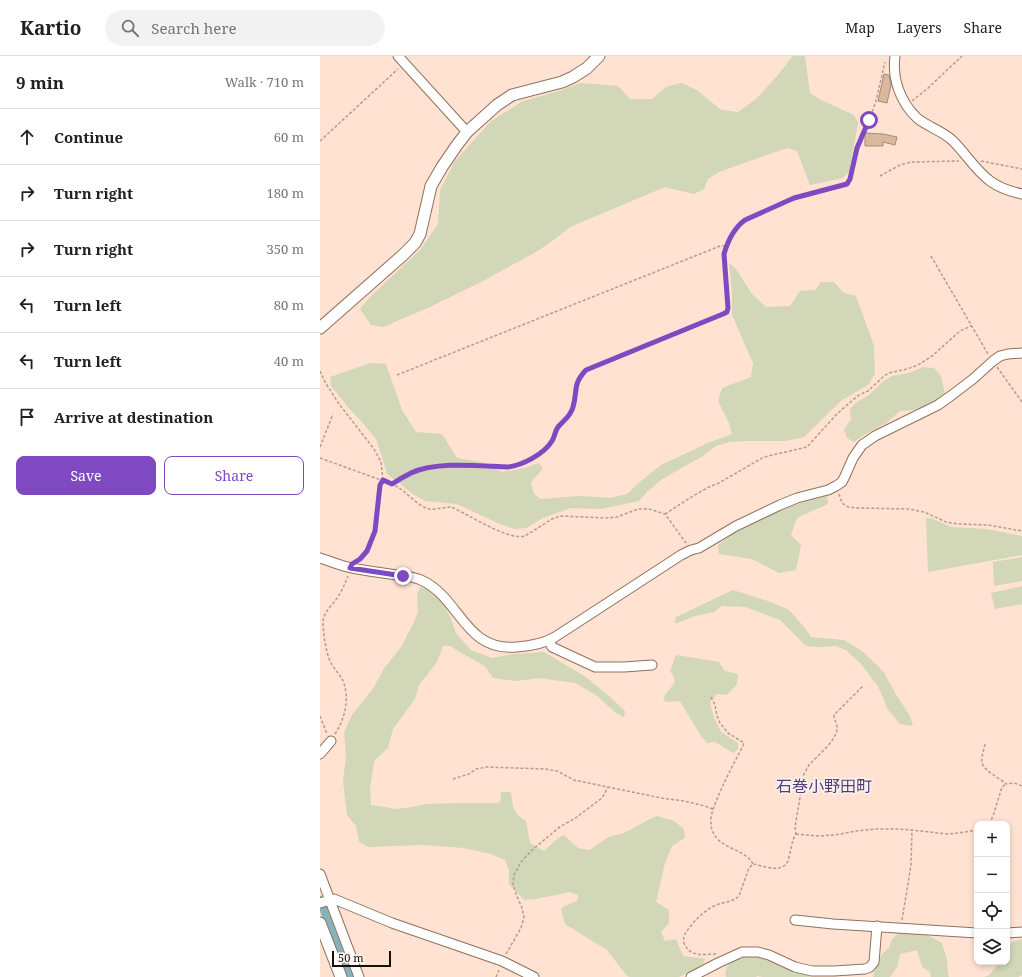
<!DOCTYPE html>
<html lang="en">
<head>
<meta charset="utf-8">
<style>
  body { margin:0; font-family:"Noto Serif","Noto Sans JP",serif; background:#f2f2f2; color:#202124 }
  .controls { position:absolute; right:12px; bottom:12px; display:grid; overflow:hidden; border-radius:8px; box-shadow:0 2px 6px #0003 }
  .controls button { width:36px; height:36px; display:grid; place-items:center; padding:0; border:0; border-bottom:1px solid #e0e0e0; background:#fff; color:#202124; font:20px sans-serif }
  .scale { position:absolute; left:12px; bottom:10px; width:59px; box-sizing:border-box; padding-left:4px; border:2px solid #190d06; border-top:0; font-size:11px; line-height:14px; white-space:nowrap; color:#190d06; -webkit-text-stroke:3px #fbf4f0; paint-order:stroke }
  .stop { position:absolute; width:12px; height:12px; margin:-9px; border:3px solid #7e49c1; border-radius:50%; background:#fff }
  .stop.end { background:#7e49c1; border-color:#fff; box-shadow:0 1px 4px #0008 }
  .list { margin:0; padding:0; list-style:none }
  h2 { display:flex; justify-content:space-between; align-items:center; height:52px; margin:0; padding:0 16px; font-size:17px }
  h2 small { font-size:13px; font-weight:400; color:#757577 }
  .list li { display:grid; grid-template-columns:26px 1fr auto; gap:12px; align-items:center; box-sizing:border-box; height:56px; padding:0 16px; border-top:1px solid #e0e0e0 }
  .list b { display:block; font-size:15px; white-space:nowrap }
  .list em { font-size:13px; font-style:normal; color:#757577 }
  .actions { display:flex; gap:8px; padding:12px 16px }
  .actions a { flex:1; padding:9px 0; border:1px solid #7e49c1; border-radius:8px; text-align:center; font-size:14px; color:#7e49c1 }
  .actions .main { background:#7e49c1; color:#fff }
  .icon { flex:none; width:22px; height:22px; fill:none; stroke:currentColor; stroke-width:2; stroke-linecap:round; stroke-linejoin:round }
  .map { position:relative; flex:none; width:702px; height:921px; overflow:hidden }
  header { display:flex; align-items:center; gap:24px; box-sizing:border-box; height:56px; padding:0 20px; background:#fff; border-bottom:1px solid #e0e0e0 }
  header strong { font-size:19px }
  nav { display:flex; gap:22px; margin-inline-start:auto; font-size:14px }
  .search { width:280px; height:36px; background:#f2f2f2; display:flex; align-items:center; gap:10px; box-sizing:border-box; padding:0 14px; border-radius:22px; color:#757577; font-size:15px }
  main { display:flex }
  aside { flex:1; background:#fff }
  .map>svg:first-child { display:block }
  .green { fill:#d1d7b7 }
  .lines { fill:none; stroke-linecap:round; stroke-linejoin:round }
  .canal { stroke:#85b2bb; stroke-width:8 }
  .building { fill:#d8b9a0; stroke:#a98b74 }
  .minor-casing { stroke:#91705d; stroke-width:11 }
  .tertiary-casing { stroke:#91705d; stroke-width:13 }
  .path { stroke:#b39c8e; stroke-width:1.5; stroke-dasharray:3 2; stroke-linecap:butt }
  .minor { stroke:#fff; stroke-width:9 }
  .tertiary { stroke:#fff; stroke-width:11 }
  .route { stroke:#7e49c1; stroke-width:5 }
  .labels { text-anchor:middle; stroke-width:3; stroke-linejoin:round; paint-order:stroke }
  .quarter-label { font-size:16px; fill:#543c78; stroke:#fbf4f0 }
</style>
</head>
<body>
<header>
<strong>Kartio</strong>
<div class="search"><svg class="icon" aria-label="search" viewBox="0 0 24 24"><circle cx="10" cy="10" r="6"/><path d="M15 15l6 6"/></svg>Search here</div>
<nav><a>Map</a><a>Layers</a><a>Share</a></nav>
</header>
<main>
<aside>
<h2>9 min<small>Walk · 710 m</small></h2>
<ul class="list">
<li><svg class="icon" aria-label="ahead" viewBox="0 0 24 24"><path d="M12 20V5M6 11l6-6 6 6"/></svg><div><b>Continue</b></div><em>60 m</em></li>
<li><svg class="icon" aria-label="right" viewBox="0 0 24 24"><path d="M7 20v-9h11M14 6l5 5-5 5"/></svg><div><b>Turn right</b></div><em>180 m</em></li>
<li><svg class="icon" aria-label="right" viewBox="0 0 24 24"><path d="M7 20v-9h11M14 6l5 5-5 5"/></svg><div><b>Turn right</b></div><em>350 m</em></li>
<li><svg class="icon" aria-label="left" viewBox="0 0 24 24"><path d="M17 20v-9H6M10 6l-5 5 5 5"/></svg><div><b>Turn left</b></div><em>80 m</em></li>
<li><svg class="icon" aria-label="left" viewBox="0 0 24 24"><path d="M17 20v-9H6M10 6l-5 5 5 5"/></svg><div><b>Turn left</b></div><em>40 m</em></li>
<li><svg class="icon" aria-label="arrive" viewBox="0 0 24 24"><path d="M6 21V4h12l-3 4 3 4H6"/></svg><div><b>Arrive at destination</b></div></li>
</ul>
<div class="actions"><a class="main">Save</a><a>Share</a></div>
</aside>
<div class="map">
<svg width="702" height="921" viewBox="0 0 702 921">
  <rect width="100%" height="100%" fill="#ffe2d1"/>
  <g class="green">
    <polygon points="473,0 485,0 490,37 501,44 534,59 538,67 529,116 523,122 490,129 477,95 467,92 399,116 388,123 384,133 374,138 345,131 250,171 231,186 216,196 163,225 110,251 63,271 51,269 40,253 50,241 101,193 118,168 120,134 135,105 171,65 203,45 239,35 260,27 298,30 310,43 332,43 346,31 361,27 377,34 401,54 418,56 436,43 457,20"/>
    <polygon points="409,207 416,213 432,238 446,251 470,250 480,235 495,234 501,226 514,226 524,237 536,240 554,290 555,318 548,329 522,344 484,381 466,385 426,385 409,386 396,390 383,400 342,423 328,435 319,445 281,453 251,452 223,462 206,472 194,473 180,468 137,448 105,445 93,438 67,418 62,401 56,383 42,366 28,351 11,330 10,321 51,307 66,308 82,354 96,376 122,378 137,402 162,406 182,416 204,412 219,407 223,413 211,426 214,438 221,443 259,440 290,442 307,438 321,425 341,409 388,387 412,378 409,367 398,345 402,332 431,321 433,307 412,259 412,236"/>
    <polygon points="603,311 614,312 621,320 625,338 613,347 594,354 580,355 566,367 547,377 534,386 527,382 524,374 531,363 530,353 537,346 549,339 562,326 572,320 589,317"/>
    <polygon points="507,440 508,448 477,462 471,479 481,489 476,514 459,517 432,503 399,498 398,489 427,467 466,451"/>
    <polygon points="606,462 613,463 631,471 667,473 702,480 702,499 608,516"/>
    <polygon points="702,501 702,525 674,530 673,506"/>
    <polygon points="702,530 702,548 675,553 671,537"/>
    <path d="M100 531 108 534 124 549 131 563 136 577 151 594 172 602 194 598 224 596 266 621 289 640 305 655 304 661 296 657 276 639 255 627 218 622 197 625 173 622 165 610 141 597 130 590H123L117 606 99 629 95 643 73 673 68 692 54 705 50 734 51 749 77 753 91 751 107 748 140 747H177L180 746 181 736H191C193 750 192 756 206 765L210 787 224 795 238 782 244 779 258 792 269 794 289 781 304 777 330 763 337 760 354 765 364 773 365 782 352 790 345 807 336 846 349 854V867L341 876 345 885 356 883 363 900 385 903 383 909 359 921H310L307 920 287 894 245 868 241 852 258 844V839L250 836 216 843 204 844 189 828V814L185 804 171 798 144 792 102 789 49 791 39 786 36 770 27 759 23 725 26 701 24 676 32 659 54 631 63 614 81 591 93 568 98 556 97 539Z"/>
    <polygon points="413,534 451,546 469,554 485,572 491,581 524,584 542,595 563,615 577,640 590,660 593,670 580,668 568,654 558,630 540,607 526,594 515,590 500,591 486,590 460,564 425,551 402,550 394,556 375,560 355,568 356,561"/>
    <polygon points="356,599 399,606 405,615 418,618 417,628 407,639 397,638 390,646 394,662 401,676 418,687 418,693 413,697 395,686 387,687 381,680 360,645 346,646 343,642 355,626 354,621 350,615"/>
    <polygon points="579,877 606,878 622,887 627,904 628,918 629,921 611,921 610,916 602,911 597,894 580,898 577,911 570,921 553,921 554,918 561,899 569,892 572,883"/>
    <polygon points="702,883 702,919 698,921 664,921 669,919 680,906 687,906 687,896 692,886"/>
    <polygon points="425,900 444,902 470,913 489,918 491,921 443,921 437,920 436,921 406,921 405,917 409,907"/>
  </g>
  <g class="lines">
    <polyline class="canal" points="0,844 29,921"/>
  </g>
  <g class="building">
    <polygon points="564,18 569,19 571,29 567,47 558,45"/>
    <polygon points="545,77 563,78 577,81 575,89 563,86 563,90 545,90"/>
  </g>
  <g class="lines">
    <defs>
      <g id="minor">
        <polyline points="78,0 147,76"/>
        <path d="M575 0C572 22 580 46 597 62 608 71 623 75 633 85 638 90 643 96 647 101 665 123 674 132 702 138"/>
        <path d="M0 502C10 505 21 510 32 512 47 515 62 517 77 519 85 520 94 521 101 524 141 542 144 596 197 591 211 590 223 588 235 581L361 499 371 494 379 492 416 470 460 449 477 442 508 434 516 430 522 426 525 420 533 402 542 389 555 380 618 349 632 339 653 323 673 305 680 300 688 298 702 297"/>
        <polyline points="229,585 232,591 275,611 304,611 332,609"/>
        <polyline points="0,698 11,685"/>
        <polyline points="0,818 39,921"/>
        <polyline points="0,847 14,843 72,867 182,905 214,921"/>
        <polyline points="475,864 513,868 657,877"/>
        <polyline points="687,877 702,876"/>
        <polyline points="371,921 398,907 422,896 438,896 449,899 475,911 492,915 514,915 545,913 550,911 554,906 557,870"/>
      </g>
      <g id="tertiary">
        <polyline points="0,272 83,199 95,187 100,178 111,130 122,111 137,89 147,76 177,49 192,39 242,26 253,21 267,12 279,0"/>
        <polyline points="0,867 21,921"/>
      </g>
    </defs>
    <use href="#minor" class="minor-casing"/>
    <use href="#tertiary" class="tertiary-casing"/>
    <g class="path">
      <polyline points="592,45 607,33 642,0"/>
      <polyline points="0,85 78,13"/>
      <polyline points="661,105 702,113"/>
      <polyline points="560,120 580,109 591,106 639,105"/>
      <polyline points="611,200 668,298"/>
      <polyline points="677,311 702,346"/>
      <polyline points="0,315 5,326 19,348 54,393 61,406 63,424 60,429 58,439 57,461 55,475 47,495 38,504"/>
      <polyline points="77,319 400,190 406,190"/>
      <polyline points="0,391 13,358"/>
      <path d="M0 402 72 428C76 430 80 432 83 435 91 441 100 451 109 453 116 454 124 451 131 451 148 458 188 485 205 480L232 463 240 460 287 462 297 461 318 453H329L345 458 366 487"/>
      <path d="M72 428 92 417 103 413 124 409 188 411 201 408 220 397 227 392 233 384 237 372 249 360 253 352 256 330 260 321 266 314 403 258 407 255 408 252 404 198C408 184 414 172 425 164L474 143 527 128 530 123 537 92 545 75 556 45 565 6"/>
      <polyline points="519,438 522,447 528,451 537,452 589,453 604,456 626,466 638,468 668,469 702,475"/>
      <polyline points="345,458 373,440 389,431 399,427 444,401 487,391 515,360 528,348 539,339 548,335 564,320 569,317 587,313 598,309 612,300 640,275 651,270"/>
      <path d="M391 641 395 649 397 660 400 667 408 677 424 687 423 690C415 705 407 720 400 736 396 746 390 757 391 768 391 775 396 783 401 786 411 794 427 796 433 808"/>
      <polyline points="0,660 7,678"/>
      <path d="M15 678C25 663 30 642 23 625 20 619 15 614 11 607 6 598 3 576 3 565 4 555 14 548 19 539 23 533 25 527 28 520"/>
      <path d="M665 688C664 694 661 701 662 707 664 715 680 722 686 728L694 727 702 730"/>
      <polyline points="133,723 149,718 156,713 167,711 225,713 237,715 254,724 341,742 364,745 385,750 393,753"/>
      <polyline points="669,768 673,760 682,731 686,728"/>
      <polyline points="476,778 498,780 515,779 536,775 556,773 576,773 592,774 627,778 638,777 657,774"/>
      <polyline points="582,864 591,809 592,774"/>
      <polyline points="186,898 201,872 204,861 202,852 196,838 193,828 194,819 201,806 212,794 241,770 254,763 282,742 288,731"/>
      <path d="M396 898C384 898 370 902 364 887 362 881 366 876 370 871 377 862 385 854 396 849 404 846 413 846 419 840L429 812 433 808C444 810 462 818 468 805 469 801 470 797 471 793 472 787 473 783 476 778L475 771 484 718C486 715 487 712 489 709 496 701 515 686 517 674 518 669 514 664 514 659L544 629"/>
      <polyline points="176,921 179,914"/>
    </g>
    <use href="#minor" class="minor"/>
    <use href="#tertiary" class="tertiary"/>
  </g>
  <g class="lines">
    <path class="route" d="M83 520 30 512 32 508 40 503 47 495 55 475 60 429 63 424 72 428C78 424 85 420 91 417 117 405 160 410 188 411 203 409 224 398 232 385 235 380 235 375 238 371 244 364 251 360 253 351 258 334 252 329 266 314L403 258 407 256 408 252 404 198C408 184 414 172 425 164L474 142 527 128 530 123 537 92 549 64"/>
  </g>
  <g class="labels">
    <g class="quarter-label">
      <text x="504" y="736">石巻小野田町</text>
    </g>
  </g>
</svg>
<div class="controls">
<button>+</button>
<button>−</button>
<button><svg class="icon" aria-label="locate" viewBox="0 0 24 24"><circle cx="12" cy="12" r="6"/><path d="M12 2v4M12 18v4M2 12h4M18 12h4"/></svg></button>
<button><svg class="icon" aria-label="layers" viewBox="0 0 24 24"><path d="M12 4l9 5-9 5-9-5zM3 14l9 5 9-5"/></svg></button>
</div>
<div class="scale">50 m</div>
<div class="stop" style="left:549px;top:64px"></div>
<div class="stop end" style="left:83px;top:520px"></div>
</div>
</main>
</body>
</html>
